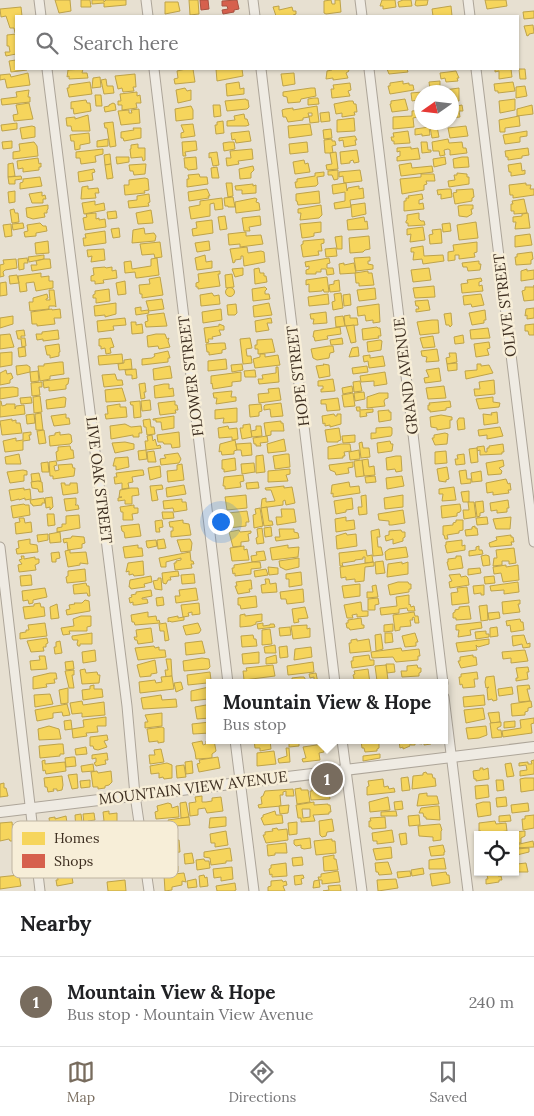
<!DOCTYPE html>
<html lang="en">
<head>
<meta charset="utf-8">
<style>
  body { margin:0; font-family:Lora,serif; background:#f2f2f2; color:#202124 }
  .controls { position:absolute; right:15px; bottom:15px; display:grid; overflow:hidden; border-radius:0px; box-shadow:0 1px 4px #0004 }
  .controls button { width:45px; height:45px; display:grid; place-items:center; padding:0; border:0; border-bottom:1px solid #e0e0e0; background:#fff; color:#202124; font:25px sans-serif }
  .compass { position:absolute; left:414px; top:85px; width:45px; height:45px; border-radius:50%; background:#fff; box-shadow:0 1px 4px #0004; rotate:256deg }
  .you { position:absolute; left:220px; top:521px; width:18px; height:18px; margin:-12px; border:4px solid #fff; border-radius:50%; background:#1a73e8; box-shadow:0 0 0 8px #1a73e833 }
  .badge { display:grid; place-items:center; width:32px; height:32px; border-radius:50%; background:#786c5e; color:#fff; font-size:16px; font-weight:700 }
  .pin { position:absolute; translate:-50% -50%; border:2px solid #fff; box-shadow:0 1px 5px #0006 }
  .popup { position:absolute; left:206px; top:679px; width:242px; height:65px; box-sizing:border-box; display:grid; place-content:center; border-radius:0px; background:#fff; filter:drop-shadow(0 1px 4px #0005); font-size:16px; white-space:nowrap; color:#757577 }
  .popup b { font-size:19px; color:#202124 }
  .popup::after { content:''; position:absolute; left:50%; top:100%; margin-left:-10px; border:10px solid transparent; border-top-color:#fff }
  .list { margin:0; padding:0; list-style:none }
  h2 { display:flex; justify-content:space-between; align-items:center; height:65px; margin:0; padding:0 20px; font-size:21px }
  h2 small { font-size:16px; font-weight:400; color:#757577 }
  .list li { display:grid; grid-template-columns:32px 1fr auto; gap:15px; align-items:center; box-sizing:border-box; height:90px; padding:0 20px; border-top:1px solid #e0e0e0 }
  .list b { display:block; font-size:19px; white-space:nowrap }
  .list p { margin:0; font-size:16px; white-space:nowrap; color:#757577 }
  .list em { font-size:16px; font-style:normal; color:#757577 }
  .icon { flex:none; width:28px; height:28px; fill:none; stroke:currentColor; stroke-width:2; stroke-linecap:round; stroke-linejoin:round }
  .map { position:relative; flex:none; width:534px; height:891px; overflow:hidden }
  .search { position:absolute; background:#fff; box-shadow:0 1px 4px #0004; left:15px; right:15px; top:15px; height:55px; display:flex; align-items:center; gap:12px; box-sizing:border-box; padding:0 18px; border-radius:0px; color:#757577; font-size:19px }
  .sheet { height:155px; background:#fff }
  nav { display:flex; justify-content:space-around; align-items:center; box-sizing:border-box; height:70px; border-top:1px solid #e0e0e0; background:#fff; font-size:14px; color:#757577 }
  nav a { display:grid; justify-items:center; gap:2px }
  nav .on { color:#786c5e }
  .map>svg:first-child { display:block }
  .homes { fill:#f6d55c; stroke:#bea34a; fill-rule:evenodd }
  .shops { fill:#d6604d; stroke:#a85140 }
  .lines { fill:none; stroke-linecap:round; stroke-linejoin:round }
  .minor-casing { stroke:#ada599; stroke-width:11 }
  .tertiary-casing { stroke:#ada599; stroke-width:12 }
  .minor { stroke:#efebe3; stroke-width:9 }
  .tertiary { stroke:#efebe3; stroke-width:10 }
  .labels { text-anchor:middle; stroke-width:5; stroke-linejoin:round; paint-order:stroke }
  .street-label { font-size:15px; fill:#3d2e20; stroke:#f7eed8 }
  .key { fill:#f7eed8; stroke:#bfb4a1; stroke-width:1 }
  .key-label { font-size:14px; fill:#3d2e20 }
</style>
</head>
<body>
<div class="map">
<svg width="534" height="891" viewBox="0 0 534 891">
  <rect width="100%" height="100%" fill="#e7e0d1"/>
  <g class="homes">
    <polygon points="55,0 70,0 71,11 59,13"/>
    <polygon points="81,0 90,0 91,7 81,7"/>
    <polygon points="92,0 104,0 104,2 106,0 126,0 126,5 104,7 104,3 92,4"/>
    <polygon points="189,0 198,0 199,14 190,15"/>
    <polygon points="331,0 332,4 335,4 335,0 340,0 341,12 326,14 324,13 324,1"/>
    <polygon points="382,0 395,0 396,7 383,9 383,6 380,6"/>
    <polygon points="403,0 411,0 412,6 399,7 398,2"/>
    <polygon points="416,0 428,0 427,5 417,6 415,5"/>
    <polygon points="485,0 506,0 507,6 487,9"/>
    <polygon points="165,2 178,2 180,11 165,14"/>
    <polygon points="279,6 279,10 292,7 293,11 296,11 296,14 293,15 294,16 276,16 273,7"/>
    <polygon points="451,6 452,16 433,16 432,9"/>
    <polygon points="21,7 22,16 16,16 16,33 15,33 14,28 10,28 6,16 1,17 0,9"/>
    <polygon points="534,11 534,18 524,19 523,12"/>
    <polygon points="533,25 534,33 529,34 529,35 527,36 524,26"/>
    <polygon points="16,34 16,54 6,56 5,52 10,52 9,46 7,46 7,35"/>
    <polygon points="16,60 16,69 28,69 27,70 11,72 9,61"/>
    <polygon points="83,69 82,73 87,73 88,78 69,79 69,76 67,77 68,70"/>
    <polygon points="186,69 193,69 195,82 175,84 174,79 178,78 177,71"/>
    <polygon points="216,69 242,69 243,76 217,81"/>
    <polygon points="332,69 348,69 349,71 346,73 348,78 333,80 333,78 326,79 327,71 332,70"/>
    <polygon points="387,69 407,69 408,72 389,74"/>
    <polygon points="495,69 511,69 512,77 499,79 499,71 495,72"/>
    <polygon points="519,69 525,69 526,79 520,79"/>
    <polygon points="456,71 459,78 457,78 458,81 446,82 445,78 441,79 440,73"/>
    <polygon points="28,73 30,85 7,88 5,79 0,80 0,75 10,74 11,77"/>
    <polygon points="294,73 295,84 283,86 281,74"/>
    <polygon points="135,74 136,87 133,87 134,91 123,92 122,88 118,89 115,76"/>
    <polygon points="100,77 101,87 92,88 93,78"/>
    <polygon points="106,79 107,86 113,86 114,93 104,94 101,80"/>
    <polygon points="403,81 403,84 409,83 409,85 413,85 414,90 390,94 388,86 390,86 390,83"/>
    <polygon points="440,81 440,89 430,90 429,82"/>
    <polygon points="90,82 92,94 69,97 67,88 69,88 69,85"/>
    <polygon points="239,82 240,89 244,88 244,94 227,96 226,84"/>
    <polygon points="513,82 515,91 498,93 498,91 495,91 494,84"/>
    <polygon points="350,83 351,90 348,91 350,96 332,98 331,89 334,89 333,85"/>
    <polygon points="525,86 527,96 516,98 516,87"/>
    <polygon points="185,88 187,91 191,90 191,100 178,103 176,90"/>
    <polygon points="311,88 315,88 316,96 301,99 300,102 288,103 287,97 283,96 283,92"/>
    <polygon points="459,88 459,101 452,101 452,92 430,92"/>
    <polygon points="29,90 28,97 30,97 30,102 2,105 1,99 17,97 16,92"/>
    <polygon points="137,92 137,96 140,95 141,103 136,103 137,108 122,110 122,105 118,105 118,101 121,101 120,94"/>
    <polygon points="422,92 422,99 412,101 411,93"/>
    <polygon points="95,95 101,95 102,106 96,106"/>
    <polygon points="314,98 318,98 319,104 308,105 308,99"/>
    <polygon points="246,99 246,100 248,100 249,107 247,109 227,111 225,101"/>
    <polygon points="405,99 408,110 392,112 390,104 391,104 391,101"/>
    <polygon points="515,99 515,110 500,113 499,101"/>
    <polygon points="86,100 87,103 90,103 91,111 74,114 73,108 71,109 71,102"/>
    <polygon points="349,101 353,101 354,104 356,104 357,112 354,112 355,115 342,117 342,113 336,114 334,104"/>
    <polygon points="29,103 33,119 14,121 13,115 18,114 16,105"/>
    <polygon points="113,103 115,104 116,110 105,112 104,107 109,106 109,105"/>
    <polygon points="213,105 220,105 221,116 214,117"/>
    <polygon points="462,105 463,111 459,111 460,117 452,118 452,107"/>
    <polygon points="532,105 533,114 517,116 517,109"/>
    <polygon points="191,106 193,110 193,119 176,121 175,109"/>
    <polygon points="317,106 319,122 310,123 309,116 312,116 312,113 308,113 309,117 303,118 303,120 288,122 286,117 283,117 282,110 285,109 293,108 293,110"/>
    <polygon points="139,109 140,123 121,125 118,111 129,110 129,113 132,113 131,110"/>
    <polygon points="422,110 422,116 413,118 414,127 393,129 393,117 412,116 412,111"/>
    <polygon points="329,112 330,121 321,122 320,113"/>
    <polygon points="244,114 245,119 247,119 249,125 246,126 227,126 227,121 235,120 234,116"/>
    <polygon points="88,115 90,131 72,131 71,126 67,126 66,118 75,117 75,119"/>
    <polygon points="519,116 520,126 505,128 505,132 500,132 499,120"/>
    <polygon points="354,118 355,131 337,132 337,120"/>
    <polygon points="223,121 224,133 216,134 215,125 217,125 217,122"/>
    <polygon points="113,122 116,146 110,147 107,128 105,128 104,123"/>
    <polygon points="17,123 17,129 2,131 1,125"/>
    <polygon points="193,124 195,136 181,138 181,133 184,132 181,125"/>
    <polygon points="310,124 312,135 289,138 288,126"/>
    <polygon points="32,126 35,127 35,137 22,139 20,128"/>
    <polygon points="437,126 439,137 432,138 430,127"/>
    <polygon points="466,126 468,136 450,138 448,128"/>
    <polygon points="429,127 430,135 422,136 422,134 415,135 415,129"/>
    <polygon points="133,128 141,128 141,138 124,141 123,138 121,138 121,132 134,130"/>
    <polygon points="331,129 332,138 324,139 323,130"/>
    <polygon points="249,131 251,141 236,143 235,139 232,140 231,133"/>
    <polygon points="408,131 410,143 394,144 394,141 392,141 391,137 394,137 393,133"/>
    <polygon points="527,131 527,136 520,137 520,142 505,144 503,135"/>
    <polygon points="89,133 90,143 80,145 80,149 75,150 74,141 71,141 70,135"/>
    <polygon points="355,136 357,140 355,140 356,145 344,147 343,140 339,141 339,138"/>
    <polygon points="108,139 108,146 97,147 97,141"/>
    <polygon points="332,139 332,141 335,141 336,145 332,146 333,153 325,153 324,140"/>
    <polygon points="448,139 449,143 462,142 463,148 466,148 467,153 450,155 450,150 448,149 444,150 445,155 440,156 439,151 433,151 432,142"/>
    <polygon points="12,141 12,148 3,149 2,142"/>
    <polygon points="196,141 197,150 185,152 186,156 183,156 182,142"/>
    <polygon points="34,142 37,146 38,156 13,159 13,152 20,151 19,144"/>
    <polygon points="229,142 234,142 235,149 224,151 223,143"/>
    <polygon points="307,142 308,152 290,154 289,144"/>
    <polygon points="421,142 427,142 428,150 431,150 431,152 422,153"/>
    <polygon points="138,144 138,148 145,148 145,160 143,161 142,157 131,158 130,149 131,149 131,145"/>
    <polygon points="411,147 411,149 418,148 420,159 397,161 397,157 400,156 400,151 397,152 397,148"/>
    <polygon points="528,148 529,155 522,156 522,158 508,160 508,157 506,157 505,151"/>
    <polygon points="103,149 103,154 95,156 96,162 81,164 80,158 76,158 76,152"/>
    <polygon points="252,149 253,159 238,161 239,164 227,166 226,158 231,158 230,151"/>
    <polygon points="357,150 359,162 354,163 353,160 350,161 350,163 341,164 340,152"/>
    <polygon points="217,152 219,165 213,166 211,157 209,158 209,153"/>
    <polygon points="336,152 338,169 327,170 326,165 332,164 330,153"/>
    <polygon points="110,154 111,164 105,165 104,155"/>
    <polygon points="116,157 129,157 129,162 117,164"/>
    <polygon points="196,157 197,169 188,170 187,168 185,168 184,158"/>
    <polygon points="445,157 446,164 434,167 433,159"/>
    <polygon points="462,157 468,157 469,167 454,168 453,159"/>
    <polygon points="38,158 39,164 41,163 41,167 39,167 39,170 23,172 23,168 18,169 17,161"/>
    <polygon points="304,160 305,164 308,163 310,172 295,174 293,162"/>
    <polygon points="13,163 15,176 8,177 8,164"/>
    <polygon points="411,163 412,168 432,166 433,172 401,176 399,165"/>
    <polygon points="521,163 522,171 525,170 525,174 511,176 511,172 509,172 508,165"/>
    <polygon points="111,164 113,178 107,179 105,165"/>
    <polygon points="144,164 146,164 145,174 134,175 133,171 130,171 129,165"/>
    <polygon points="253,166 254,170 251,173 251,178 240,179 239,169"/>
    <polygon points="217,167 219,178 212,178 211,168"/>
    <polygon points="94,169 95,172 92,173 93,180 79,182 78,172"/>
    <polygon points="338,170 338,179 334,180 332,175 328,175 328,171"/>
    <polygon points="360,170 362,181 344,183 343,176 339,177 339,172"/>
    <polygon points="324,172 324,176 317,177 318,184 316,186 296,188 295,182 297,182 297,179 315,176 315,173"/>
    <polygon points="457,173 467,174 467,177 469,177 469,184 449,187 448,181 455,180 454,175 457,175"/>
    <polygon points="199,174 200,177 207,177 208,184 187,187 187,179 189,179 188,175"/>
    <polygon points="421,174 434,174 435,181 426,181 427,184 424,185 424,190 402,194 400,179 421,177"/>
    <polygon points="21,176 22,179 15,180 15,184 9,184 8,177"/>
    <polygon points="40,177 42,186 20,189 20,183 23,182 23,179"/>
    <polygon points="145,178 148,179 149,190 144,191 145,193 125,195 124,185 129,185 129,180"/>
    <polygon points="226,183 232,183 233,196 228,197"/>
    <polygon points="346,183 347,191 348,188 353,187 359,186 359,189 363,188 364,198 350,200 351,207 335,209 334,203 345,201 345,192 333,194 332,185"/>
    <polygon points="526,183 526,185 531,185 530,189 534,189 534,195 513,198 513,195 510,195 509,185"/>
    <polygon points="253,184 253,186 256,185 256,193 242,194 242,190 236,190 235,186"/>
    <polygon points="88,186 88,189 98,188 99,193 95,193 96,198 81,199 82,187"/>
    <polygon points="207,189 210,196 208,196 209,198 189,201 188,192"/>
    <polygon points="447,189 451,189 452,197 441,199 441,194 438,195 437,190"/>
    <polygon points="471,189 473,189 474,197 472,198 472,201 455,204 453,193 457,192 456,190"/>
    <polygon points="15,191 15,202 9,203 8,192"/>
    <polygon points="319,191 320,203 298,205 297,201 296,201 296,194"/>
    <polygon points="42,192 42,196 45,195 46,199 43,199 43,203 32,203 29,194"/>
    <polygon points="149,194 150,202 148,203 149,206 129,208 128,201 137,200 137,196"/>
    <polygon points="422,194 423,199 419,200 419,204 423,203 424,209 404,211 404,201 406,201 406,198 409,198 408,196"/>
    <polygon points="233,197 235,207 228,207 228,206 225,206 224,198"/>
    <polygon points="222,198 223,209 215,210 214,203 210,204 210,216 191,219 189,207 200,205 200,201"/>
    <polygon points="255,198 257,199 256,202 259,203 260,210 236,213 235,202"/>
    <polygon points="524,199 527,213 514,214 514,211 511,211 511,204 513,204 512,201"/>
    <polygon points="95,201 95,205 104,203 105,210 84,214 82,203"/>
    <polygon points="365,203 366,214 352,217 351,205"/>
    <polygon points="48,205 48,209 47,210 47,213 44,213 45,217 33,219 27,217 26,208"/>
    <polygon points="321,205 322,215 319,218 300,220 301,213 298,213 298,209"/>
    <polygon points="464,205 473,205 473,209 471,209 472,214 467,217 459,216 458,206"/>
    <polygon points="14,209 15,213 18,213 19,222 12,223 10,210"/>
    <polygon points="151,210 153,223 138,224 136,213"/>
    <polygon points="116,211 117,218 108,219 107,212"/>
    <polygon points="96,213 96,219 99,218 99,220 105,219 106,227 85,230 83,218 87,217 86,214"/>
    <polygon points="419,213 419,219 421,221 424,221 425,225 408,226 408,223 406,223 406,221 407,220 407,215"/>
    <polygon points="528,213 530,228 515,229 516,222 513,222 513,217 522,216 522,214"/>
    <polygon points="225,216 227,229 220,230 218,217"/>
    <polygon points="260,216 261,225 249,227 250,231 244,231 242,218"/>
    <polygon points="364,217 365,222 367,221 368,229 348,230 347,220"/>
    <polygon points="212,220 213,233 193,236 192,229 197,228 196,222"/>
    <polygon points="321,222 321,232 314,233 314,236 310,237 302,238 300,224"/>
    <polygon points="476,222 478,238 459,240 457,225"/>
    <polygon points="23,223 24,228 13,230 12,224"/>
    <polygon points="40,223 43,226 46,226 47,231 36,233 36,236 25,237 24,232 28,231 27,225"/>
    <polygon points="450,223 451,231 443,232 442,224"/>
    <polygon points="11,224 12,236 5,237 3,225"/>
    <polygon points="423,227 425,240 410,242 411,234 407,235 407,229"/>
    <polygon points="119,228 120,237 113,238 111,229"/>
    <polygon points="144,228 145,234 154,233 156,236 155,241 132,243 133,230"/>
    <polygon points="441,229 442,243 430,244 429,235 433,234 432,230"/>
    <polygon points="105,231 106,243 84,246 83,238 86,238 85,234"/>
    <polygon points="246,232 246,236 261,235 263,244 240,247 240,244 229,245 228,234"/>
    <polygon points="530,234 532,245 515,247 515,236"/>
    <polygon points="342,236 342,249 337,249 335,237"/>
    <polygon points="369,236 370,249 365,250 363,252 350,253 349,238"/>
    <polygon points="324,239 324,243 321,244 322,251 318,251 319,255 303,257 301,245 303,244 303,241"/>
    <polygon points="48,241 49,253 36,254 35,243"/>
    <polygon points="209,241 210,250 197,252 195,243"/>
    <polygon points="160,242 162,257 155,258 154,254 142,255 140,244"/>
    <polygon points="477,242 477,252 474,253 475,257 459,259 459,255 455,255 455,260 448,261 448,252 454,251 453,245"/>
    <polygon points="423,246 424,256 443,255 444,261 423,264 422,259 413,260 414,252 411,252 411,248"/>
    <polygon points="247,247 248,253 261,251 264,252 265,262 244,266 243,256 241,256 241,259 235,260 235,262 233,263 230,249"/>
    <polygon points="336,248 337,256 326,257 325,249"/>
    <polygon points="104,249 105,260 91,262 92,256 88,257 87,250"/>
    <polygon points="532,252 533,259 531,260 531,264 516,265 515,257 517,257 517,254"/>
    <polygon points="44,255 44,259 29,262 28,257"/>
    <polygon points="205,255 206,262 212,261 212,268 197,270 195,258"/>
    <polygon points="370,257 370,261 368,261 368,264 373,265 373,269 356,271 354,258"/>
    <polygon points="27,258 28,263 24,263 24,269 19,270 18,259"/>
    <polygon points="157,258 159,275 137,278 136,278 135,272 125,273 124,262 131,261 132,269 151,266 151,259"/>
    <polygon points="329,258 330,263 327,264 327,268 333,268 334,274 327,275 326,269 321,269 321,272 316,272 316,274 306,274 306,270 309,269 309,266 306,267 305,262"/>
    <polygon points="16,259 17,268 5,270 3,272 4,276 0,277 0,265 4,264 3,260"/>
    <polygon points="44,259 50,259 51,268 32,271 31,265 37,265 36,261"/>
    <polygon points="479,261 479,264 481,264 480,270 468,271 467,267 463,267 462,263"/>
    <polygon points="344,263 344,265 354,263 356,273 340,274 339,264"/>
    <polygon points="105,267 106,268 112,267 112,271 116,270 117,278 103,280 104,283 95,284 95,281 91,281 91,276 94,275 93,268"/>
    <polygon points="243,268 243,275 235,277 232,269"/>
    <polygon points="259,268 260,273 264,273 264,276 266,276 267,282 255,284 254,269"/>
    <polygon points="429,268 431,280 413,282 411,270"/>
    <polygon points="527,269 527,271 534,270 534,279 521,281 521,271"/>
    <polygon points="220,271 220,274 218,274 220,286 198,289 198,287 196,287 196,283 199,282 198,274"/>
    <polygon points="368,271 368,273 372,273 374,285 359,286 359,283 356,283 355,273"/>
    <polygon points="41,273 41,277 49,276 49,281 53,281 53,288 36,291 34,282 26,283 27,291 20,292 18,276"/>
    <polygon points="232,274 234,287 226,288 225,275"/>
    <polygon points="17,275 19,283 10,284 9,276"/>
    <polygon points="160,277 163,295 142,298 142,294 140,294 139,285 150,284 149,279"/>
    <polygon points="327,277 329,292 324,292 323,289 322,291 309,292 309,284 306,285 306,280"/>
    <polygon points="481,278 482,281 479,282 479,286 482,285 483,291 462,293 461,284 468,283 467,280"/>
    <polygon points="339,280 340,291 330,292 329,285 334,284 334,281"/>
    <polygon points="125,281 126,294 118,295 116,283"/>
    <polygon points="6,282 7,295 0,296 0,283"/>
    <polygon points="534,285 534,300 524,301 522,291 525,290 525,287 534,287"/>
    <polygon points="434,286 435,297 415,298 413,288"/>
    <polygon points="265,287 267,289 265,291 265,294 269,294 270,299 253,301 252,289"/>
    <circle cx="230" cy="292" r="4.5"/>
    <polygon points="375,288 376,299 359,301 357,290"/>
    <polygon points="109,289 110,301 96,303 96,298 93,298 93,295 95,294 95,291"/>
    <polygon points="49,290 54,290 56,307 55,306 49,306 49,309 30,311 29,302 33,302 33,298 47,294 48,298 46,299 46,300 50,300"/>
    <polygon points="212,293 214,296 219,295 220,304 201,306 200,295"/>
    <polygon points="341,293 343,308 333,310 332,302 335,301 334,294"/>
    <polygon points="328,294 329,304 309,306 308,297"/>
    <polygon points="350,294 351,305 344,306 343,295"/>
    <polygon points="481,294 484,305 472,307 471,304 464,305 463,296"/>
    <polygon points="162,299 164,309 149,311 146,301"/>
    <polygon points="428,300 430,310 416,312 416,309 419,309 418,306 416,306 415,301"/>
    <polygon points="116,303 116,314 105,317 105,315 95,316 94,306"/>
    <polygon points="269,303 272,315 254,317 253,306"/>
    <polygon points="236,304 237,313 235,315 228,315 227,305"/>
    <polygon points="379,304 380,322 373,323 373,320 366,321 365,315 358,316 357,307"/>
    <polygon points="141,307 141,311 148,310 149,313 136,315 135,308"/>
    <polygon points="534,308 534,318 527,319 527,315 525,316 526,309"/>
    <polygon points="52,309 52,310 60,309 61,318 54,318 55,324 37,326 37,324 32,324 31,312"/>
    <polygon points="221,309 222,320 203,323 202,312"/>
    <polygon points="485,310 486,320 484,320 484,323 472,325 469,313"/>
    <polygon points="326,312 327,323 313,324 314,319 311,319 310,314"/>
    <polygon points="164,313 167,326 146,327 145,322 148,321 147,315"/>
    <polygon points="451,313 452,325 450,327 449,325 446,325 444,314"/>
    <polygon points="350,315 350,318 357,318 358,325 345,326 344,316"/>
    <polygon points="13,316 13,324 0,328 0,318"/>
    <polygon points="343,316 345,326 336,327 335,317"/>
    <polygon points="125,318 126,325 113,326 114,330 98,332 97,321"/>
    <polygon points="271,318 272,323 267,323 269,330 256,332 255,321"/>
    <polygon points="432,320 438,320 439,333 420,335 417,322"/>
    <polygon points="131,322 136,322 136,325 142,324 143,333 132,334"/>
    <polygon points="219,324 224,326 224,330 219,330 221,335 212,337 213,339 208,339 209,342 206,343 204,328 219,326"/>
    <polygon points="534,324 534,335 529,335 528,331 525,331 525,325"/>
    <polygon points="354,325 356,342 351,343 346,326"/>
    <polygon points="340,327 341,334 327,336 328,339 315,341 314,337 313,337 314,331"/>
    <polygon points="377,327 378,328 380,328 381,336 378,336 379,338 363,340 362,329"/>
    <polygon points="488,328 490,338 471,339 470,330"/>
    <polygon points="24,330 25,336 21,336 21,338 25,338 26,346 22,347 21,339 18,339 16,331"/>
    <polygon points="58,330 59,339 43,341 43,339 37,340 36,334 42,334 42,332"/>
    <polygon points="10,334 14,347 0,349 0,335"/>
    <polygon points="156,334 165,334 167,339 169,338 168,341 170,347 159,349 158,346 148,347 147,336"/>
    <polygon points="463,335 464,343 455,344 454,337"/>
    <polygon points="433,336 435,347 423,348 420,338"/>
    <polygon points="111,338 114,347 110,348 111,353 106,354 105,348 101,349 101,346 99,346 99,339"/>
    <polygon points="250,338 252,348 246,349 247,356 251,356 252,363 243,364 240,339"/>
    <polygon points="342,338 343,344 331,345 330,340"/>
    <polygon points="272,339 275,352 258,354 258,349 255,349 255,345 257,345 257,340"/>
    <polygon points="380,340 382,341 381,350 368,352 367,342"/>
    <polygon points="489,342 490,348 487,349 489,355 476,357 474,344"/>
    <polygon points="221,343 225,343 226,349 222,350 222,353 209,355 209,352 207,352 206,344"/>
    <polygon points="59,344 60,352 59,352 59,356 50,358 50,355 47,355 45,346"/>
    <polygon points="329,346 333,346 334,352 330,353 329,358 317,360 313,358 311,349"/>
    <polygon points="25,347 26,356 19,357 18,348"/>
    <polygon points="358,347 359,356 349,357 352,348"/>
    <polygon points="437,349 439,361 426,362 427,357 422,356 421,351"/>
    <polygon points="168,351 170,358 168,358 168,362 142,365 142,359 152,358 155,356 154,354"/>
    <polygon points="12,352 12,365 0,367 0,353"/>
    <polygon points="449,353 456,353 457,362 447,364 446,358 450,357"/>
    <polygon points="122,354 123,363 99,365 98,356"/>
    <polygon points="260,354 265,354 265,357 278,355 280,365 255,368 253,359 260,357"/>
    <polygon points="370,355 370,358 383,356 385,366 369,368 368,361 364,362 363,356"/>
    <polygon points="131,359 132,369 119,370 118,364 124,363 124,360"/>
    <polygon points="226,359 227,369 208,371 208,361"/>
    <polygon points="60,362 63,362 64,374 50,376 50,379 40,381 38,366 44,366 44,364"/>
    <polygon points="457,363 457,370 448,371 447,364"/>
    <polygon points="242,364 243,370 232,372 231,365"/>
    <polygon points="323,364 329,365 330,376 319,378 316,366 324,365"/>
    <polygon points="477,364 481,364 481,366 489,365 493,373 466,379 465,371 477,370"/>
    <polygon points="27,365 30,367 30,372 17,375 16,366"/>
    <polygon points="170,366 172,378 154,380 153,369"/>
    <polygon points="367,366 368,372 353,374 352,368"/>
    <polygon points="276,367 278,367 279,382 259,384 258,379 263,379 262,375 276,373"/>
    <polygon points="439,368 441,381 425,383 424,378 429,377 426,370"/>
    <polygon points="136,369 137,378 132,379 132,375 126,375 125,370"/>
    <polygon points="6,370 7,374 11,373 13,378 10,380 10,383 0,385 0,373"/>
    <polygon points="255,370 256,377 245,377 244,371"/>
    <polygon points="38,371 39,381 31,382 30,372"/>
    <polygon points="241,372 241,381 232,382 232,386 213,389 212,383 211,384 211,376"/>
    <polygon points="385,372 387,384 374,386 374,381 361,382 360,376"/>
    <polygon points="115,374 117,380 122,380 123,385 104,387 102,375"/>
    <polygon points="69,378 68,384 66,385 66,389 49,391 49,387 44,388 43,381"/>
    <polygon points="333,379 335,391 321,392 321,389 323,389 323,386 318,386 318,381"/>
    <polygon points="494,380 495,394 475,396 474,389 480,389 479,382"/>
    <polygon points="360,381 362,391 354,392 353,382"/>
    <polygon points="42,382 42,387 39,387 40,395 32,396 31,383"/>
    <polygon points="145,383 146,392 144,392 145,398 141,399 139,384"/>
    <polygon points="164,384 169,384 169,389 173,388 174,396 155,398 154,386"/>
    <polygon points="352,386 353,392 343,394 342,388"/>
    <polygon points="444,386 446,398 428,399 426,388"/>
    <polygon points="13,387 18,388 18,396 0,399 0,388"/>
    <polygon points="122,388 126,401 106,402 105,390"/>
    <polygon points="279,388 281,400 259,403 258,394 269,393 268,389"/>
    <polygon points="232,391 231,397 236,397 236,401 216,404 217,398 214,398 213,393"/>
    <polygon points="364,392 365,399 355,401 354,393"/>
    <polygon points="353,393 355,406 344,407 342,395"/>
    <polygon points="379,393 388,393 388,398 385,399 384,401 385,406 367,408 367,397"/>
    <polygon points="40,396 42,412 34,413 33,397"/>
    <polygon points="31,397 32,403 21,404 20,398"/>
    <polygon points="64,397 66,398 65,407 47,409 46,400"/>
    <polygon points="493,397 493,402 500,403 499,407 479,409 476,399"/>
    <polygon points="338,398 340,410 327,411 326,404 321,404 321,400"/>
    <polygon points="150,400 151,410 142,411 141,401"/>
    <polygon points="0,401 1,401 2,406 6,405 6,404 15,404 15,409 16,406 24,405 25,414 0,417"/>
    <polygon points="140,401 141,417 134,418 133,405 131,405 130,402"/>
    <polygon points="175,401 175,405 177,405 178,410 175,410 176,413 160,415 158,403"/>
    <polygon points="450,401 451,407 446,408 446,410 430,412 430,410 428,410 428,405 430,405 429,403"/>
    <polygon points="281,403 283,416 271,417 270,409 264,410 264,406 265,405"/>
    <polygon points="120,404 120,407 126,407 127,417 106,419 105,414 108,414 107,406"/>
    <polygon points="261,404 262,411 259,412 259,416 250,417 249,405"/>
    <polygon points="356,407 360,407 360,410 373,409 373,412 366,413 367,416 360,417 360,411 357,411"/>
    <polygon points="237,408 237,422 223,423 224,418 215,419 215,410"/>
    <polygon points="389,410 389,412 391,412 391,420 379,422 378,411"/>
    <polygon points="497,412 498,423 484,425 483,414 492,415 491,413"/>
    <polygon points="41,413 43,430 36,430 35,414"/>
    <polygon points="34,414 35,423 27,424 26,415"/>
    <polygon points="66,414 66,418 69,418 70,424 54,426 51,416"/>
    <polygon points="334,414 335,416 337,416 337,414 341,414 341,424 330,427 330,425 325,426 325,423 323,424 322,416"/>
    <polygon points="441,415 452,417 452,420 450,420 450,428 437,430 437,428 431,427 430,417"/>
    <polygon points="174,416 174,428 162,430 161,422 156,422 156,420 153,420 153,419"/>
    <polygon points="459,418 464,418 465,429 458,430 457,421"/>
    <polygon points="12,419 12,421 16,420 16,423 20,423 22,433 2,435 0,421"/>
    <polygon points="150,419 151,427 154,427 155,434 147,435 146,427 144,427 143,420"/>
    <polygon points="281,421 281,423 283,423 284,431 271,431 271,435 266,436 264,423"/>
    <polygon points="125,424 131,427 141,426 142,433 139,433 139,437 133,437 133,435 111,439 110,426"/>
    <polygon points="250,424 252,437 242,439 240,428 243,428 243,425"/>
    <polygon points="228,426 229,429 237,428 238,439 232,440 232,437 219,438 218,428"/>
    <polygon points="256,426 261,426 262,436 252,437 251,431 256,430"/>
    <polygon points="390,427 392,428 392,434 391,436 371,439 371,433 376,433 376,428"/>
    <polygon points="500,427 503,436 487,439 487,435 479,436 478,430"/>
    <polygon points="339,428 341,440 338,441 338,442 327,442 325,430"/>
    <polygon points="44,430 46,443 39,444 37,431"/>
    <polygon points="31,432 31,435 29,435 30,440 23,441 23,450 5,452 3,441 16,438 16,441 23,440 23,433"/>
    <polygon points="60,432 60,435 69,434 71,435 72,442 70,444 50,446 49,436 55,435 55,433"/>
    <polygon points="179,432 180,447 172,448 171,444 164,444 163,442 158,442 157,435"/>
    <polygon points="445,433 448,434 447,444 435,445 432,438 434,438 434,435"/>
    <polygon points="152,435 153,441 155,439 157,446 160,445 161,448 146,450 145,441 148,441 147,436"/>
    <polygon points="355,435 355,442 343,443 342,436"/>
    <polygon points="267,436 268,442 260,443 261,446 256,446 256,444 254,444 253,438"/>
    <polygon points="284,439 286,451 268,453 267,444"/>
    <polygon points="235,440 237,450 234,451 234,454 222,455 221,451 219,452 220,444"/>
    <polygon points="390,441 391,444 393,444 392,451 378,453 377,443"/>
    <polygon points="125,442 134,444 134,449 115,453 112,443"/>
    <polygon points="362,442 363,448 369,448 370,457 361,458 359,443"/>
    <polygon points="251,443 252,455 242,456 241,450 237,450 236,444"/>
    <polygon points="341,444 350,444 351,451 344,452 345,456 343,456 343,458 328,459 328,447"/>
    <polygon points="503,444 504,452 502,452 502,454 480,455 480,450 477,451 477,447 484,446 485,452 487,452 487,448 489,448 489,446"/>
    <polygon points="70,446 71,450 73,450 74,458 57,461 56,452 58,451 58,447"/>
    <polygon points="477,448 478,462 471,463 469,449"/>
    <polygon points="146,450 147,459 139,460 138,451"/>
    <polygon points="359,450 360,459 350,460 349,452"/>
    <polygon points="154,451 156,462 148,462 147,452"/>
    <polygon points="446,451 447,463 435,464 435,452"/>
    <polygon points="178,453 181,459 179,463 161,465 160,459 166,458 164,455"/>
    <polygon points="19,454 21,464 6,464 5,457"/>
    <polygon points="286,454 289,454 290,467 275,469 273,456"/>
    <polygon points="464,454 465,464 456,465 455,459 458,459 457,455"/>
    <polygon points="263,455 265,472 256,473 256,456"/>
    <polygon points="396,456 401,456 402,471 396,472 395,469 387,470 386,458"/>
    <polygon points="128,457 129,467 116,470 116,466 113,466 115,458"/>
    <polygon points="235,458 236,470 224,472 224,469 222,469 222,460"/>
    <polygon points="368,459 369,467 374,466 375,475 364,476 362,460"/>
    <polygon points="362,460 364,476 356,477 354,461"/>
    <polygon points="503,460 504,466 499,468 502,471 501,474 488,475 486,463"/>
    <polygon points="56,461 57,465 54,466 55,471 59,470 58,465 72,464 73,468 75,468 74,476 53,479 53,476 50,476 49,462"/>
    <polygon points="48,462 49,472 42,472 41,463"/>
    <polygon points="353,462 353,467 348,468 349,473 336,475 335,472 330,470 329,465"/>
    <polygon points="254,463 255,472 242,474 241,464"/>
    <polygon points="182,464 184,480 168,482 167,471 177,470 177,465"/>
    <polygon points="160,466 161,477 150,480 148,468"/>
    <polygon points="447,467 449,479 446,480 446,482 439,481 437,469"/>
    <polygon points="290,469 290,474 286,475 288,481 268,482 268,471"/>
    <polygon points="23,470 27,471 27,475 24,475 24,481 10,483 7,472"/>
    <polygon points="140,470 143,470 144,475 132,477 133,482 128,483 129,488 122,489 122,483 115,484 114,477 117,477 116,473"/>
    <polygon points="466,470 467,479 471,479 471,483 461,484 459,471"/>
    <polygon points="481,471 482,481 472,482 471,473"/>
    <polygon points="39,473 41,481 32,482 31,474"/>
    <polygon points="243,475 244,481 240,482 241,487 225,489 225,486 223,486 224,477"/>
    <polygon points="375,476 376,482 366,483 365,477"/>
    <polygon points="402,476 404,486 387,489 386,478"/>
    <polygon points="506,479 508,484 510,483 511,490 508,490 509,493 493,495 493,492 487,493 486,483"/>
    <polygon points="38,481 42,482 43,492 39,492 38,489 32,488 31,482"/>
    <polygon points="258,482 259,488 247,489 246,483"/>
    <polygon points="349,482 350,487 359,486 360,493 333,497 333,493 331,494 332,485"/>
    <polygon points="61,483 65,483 65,485 70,485 70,483 77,483 78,493 63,495"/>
    <polygon points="162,485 163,489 156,490 158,500 152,501 150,486"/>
    <polygon points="184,485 186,494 167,497 166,488"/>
    <polygon points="284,486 284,488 292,487 295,503 286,505 285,500 283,501 283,505 261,508 262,499 266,498 266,502 275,501 271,490 266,490 265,488"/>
    <polygon points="454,487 456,500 442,501 443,494 439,494 439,489"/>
    <polygon points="24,488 24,490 30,489 31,499 25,500 25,498 19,500 19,499 11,501 9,490"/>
    <polygon points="131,488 138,488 139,495 132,496 132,504 125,504 125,500 118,501 118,498 122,497 119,497 120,490"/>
    <polygon points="469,491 469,502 463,502 461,492"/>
    <polygon points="246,495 247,508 227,510 225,497"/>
    <polygon points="366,495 367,514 359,515 358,507 362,507 361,496"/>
    <polygon points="403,495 403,507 385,509 384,498"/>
    <polygon points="52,497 53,507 50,510 50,507 46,508 45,498"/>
    <polygon points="44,498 45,503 42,503 42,505 33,506 32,504 31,504 30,500"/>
    <polygon points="76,498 76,504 75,505 78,505 79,509 66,511 64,499"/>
    <polygon points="352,498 353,509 346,510 346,512 336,514 334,501"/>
    <polygon points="182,499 182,502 186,502 187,510 174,512 173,508 164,509 163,501"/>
    <polygon points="508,500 509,508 507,508 507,512 497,513 497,510 491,511 490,503"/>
    <polygon points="483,501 484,512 480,513 480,516 477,517 475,502"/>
    <polygon points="468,502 474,502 476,517 464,519 463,510 469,510"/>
    <polygon points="24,504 25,505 29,505 30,515 13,518 11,506"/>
    <polygon points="460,504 461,510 460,512 457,513 457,516 442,518 441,506"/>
    <polygon points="134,505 134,508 138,508 138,513 132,514 133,520 123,520 123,512 121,512 120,507"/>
    <polygon points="267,507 269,521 272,521 273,525 264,526 261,508"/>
    <polygon points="260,508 263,526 254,528 253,515 256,514 255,509"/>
    <polygon points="281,509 294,509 296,522 277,525 276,517 282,517"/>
    <polygon points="403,510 405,523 392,525 389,525 389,521 379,520 378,514"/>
    <polygon points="247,511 249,522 246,522 246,526 229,528 228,513"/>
    <polygon points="162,512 173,512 174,518 163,519"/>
    <polygon points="47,514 54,514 55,525 48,526"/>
    <polygon points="79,515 80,528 57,532 57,528 62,527 62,524 66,524 66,516"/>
    <polygon points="346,517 346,521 354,520 355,529 336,532 335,519"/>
    <polygon points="487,517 488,524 477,525 476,518"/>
    <polygon points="511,517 510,529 496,529 493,519"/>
    <polygon points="19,518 24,518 25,523 31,522 32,532 16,534 15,523 20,522"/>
    <polygon points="162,520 163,527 159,528 160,532 156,532 155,521"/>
    <polygon points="183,520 183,523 189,524 191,535 171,537 171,531 173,531 173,527 170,527 169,522"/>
    <polygon points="456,520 463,520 463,530 459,531 459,533 447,535 448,539 445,539 444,535 443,535 443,526 453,525 453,523 456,522"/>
    <polygon points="139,524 141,536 125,538 124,532 122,531 121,526"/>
    <polygon points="475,526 475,528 477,528 478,535 466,536 465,530 472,529 472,527"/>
    <polygon points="271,527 272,536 265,537 264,528"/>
    <polygon points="262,528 264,543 257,544 256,538 258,537 257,529"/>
    <polygon points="279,529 294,529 294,532 298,533 299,538 276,541 275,537 280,537"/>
    <polygon points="379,529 380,537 377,537 378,547 381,547 383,555 373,556 371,531"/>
    <polygon points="239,530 240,532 251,531 251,533 248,534 249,541 241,542 241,546 233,547 229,532"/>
    <polygon points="401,530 402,532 405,532 405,537 403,538 403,541 393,544 393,539 386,541 385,536 389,535 389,531"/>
    <polygon points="60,532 61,542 50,543 49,534"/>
    <polygon points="346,533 347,535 356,534 357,546 337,549 336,536"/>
    <polygon points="48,534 48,540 38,542 37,535"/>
    <polygon points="511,535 511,537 513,537 514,542 511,542 512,545 490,547 489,543 497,540 496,537"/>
    <polygon points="72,536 84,537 85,543 82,544 82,548 68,550 67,542 64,543 63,539 71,538"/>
    <polygon points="30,539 30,544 37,545 38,552 17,554 16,549 19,548 18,541"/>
    <polygon points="164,539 166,548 158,549 157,540"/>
    <polygon points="190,539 192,543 191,551 181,552 177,540"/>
    <polygon points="156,540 157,546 148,548 147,547 146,541"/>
    <polygon points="462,540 462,546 465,545 465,550 447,553 445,545 446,545 446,542"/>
    <polygon points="138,545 138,548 142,548 143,556 125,558 123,547"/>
    <polygon points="288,545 288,548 299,547 298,557 272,560 270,548"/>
    <polygon points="244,546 244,550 247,549 249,560 232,561 230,548"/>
    <polygon points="479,546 479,550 482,550 483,554 469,556 469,551 476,550 476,547"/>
    <polygon points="406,547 408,557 386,560 385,552 389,549"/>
    <polygon points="514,548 516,563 509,564 509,561 502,561 502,565 493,566 494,558 497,558 496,550"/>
    <polygon points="70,550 70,553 86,552 88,564 80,563 80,565 68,567 65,551"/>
    <polygon points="366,550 367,556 372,555 373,562 365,563 365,557 363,557 363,559 355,560 355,561 342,563 343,566 340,566 339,553"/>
    <polygon points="264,551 266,560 252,562 251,556 257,555 256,552"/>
    <polygon points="59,552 60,558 56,559 56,562 52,562 51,553"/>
    <polygon points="190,552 191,561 193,561 194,564 191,564 192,568 175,570 174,563 176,563 176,561 181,560 181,558 166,562 166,567 161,567 159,558"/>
    <polygon points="486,555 489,556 490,565 483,566 481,556"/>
    <polygon points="21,556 24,556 24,559 35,557 35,559 39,559 39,563 35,565 36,570 19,572 18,565 22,564 19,560 22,559"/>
    <polygon points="456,556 461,556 463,568 449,570 447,562 448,562 448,559 456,558"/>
    <polygon points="299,558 299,567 286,570 280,567 279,561"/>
    <polygon points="143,561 144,575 134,576 133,574 129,575 129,571 126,572 128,563"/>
    <polygon points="383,561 385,573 376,574 375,562"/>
    <polygon points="253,562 260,562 261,568 251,569 251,574 235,576 235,573 233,574 232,568 234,568 234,565"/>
    <polygon points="374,562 374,566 365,567 364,581 355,582 355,579 346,580 346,577 341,578 340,567"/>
    <polygon points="402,562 402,564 408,562 408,574 387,577 388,564"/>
    <polygon points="506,565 506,567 518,565 519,580 503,582 501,573 494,574 493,567"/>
    <polygon points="268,567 278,568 278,574 269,575"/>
    <polygon points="480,568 481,573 468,575 468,569"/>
    <polygon points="85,569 86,581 67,583 66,577 68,576 68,571"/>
    <polygon points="266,569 268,575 255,577 254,571"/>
    <polygon points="178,571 179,576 170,577 171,580 168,580 166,584 163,583 162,573"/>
    <polygon points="301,572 302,585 289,587 289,579 286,579 286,574"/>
    <polygon points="194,574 195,583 182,584 181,575"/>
    <polygon points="460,574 461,577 466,576 468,578 469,585 450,588 449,582 452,581 449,575"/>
    <polygon points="31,575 32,585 21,586 20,576"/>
    <polygon points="151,576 152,582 144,584 145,587 131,589 130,587 129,587 130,580"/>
    <polygon points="494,576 495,583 485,584 484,577"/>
    <polygon points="158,578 161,578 162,590 155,589 153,581 158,580"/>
    <polygon points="265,579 269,579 270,584 276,583 277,592 262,593 261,585 266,584"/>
    <polygon points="251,580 252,589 249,589 250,592 238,594 235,586 237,586 236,582"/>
    <polygon points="398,582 408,582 409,584 411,584 411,589 409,589 409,592 390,595 388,585"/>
    <polygon points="518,582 519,592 504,594 504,590 491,591 490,586"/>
    <polygon points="86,583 87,586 89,586 90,596 88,596 87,593 74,594 73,585"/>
    <polygon points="360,584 360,596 344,598 342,586"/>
    <polygon points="376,585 378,597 367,598 367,592 373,592 372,586"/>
    <polygon points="484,585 484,595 481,595 481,593 474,594 473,586"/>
    <polygon points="467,587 469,603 452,605 451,593 458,592 457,588"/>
    <polygon points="45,588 47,597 33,600 33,603 29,604 28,600 23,601 22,591"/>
    <polygon points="196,588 198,600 176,603 175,596 180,596 179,590"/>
    <polygon points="303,589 304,602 287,604 286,599 281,599 280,592"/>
    <polygon points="151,590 152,596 142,598 142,599 147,599 148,603 136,605 133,605 133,602 130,603 129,598 132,597 131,595 136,594 136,592"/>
    <polygon points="409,595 409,605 410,604 411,607 414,606 415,611 408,611 407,608 399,609 399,613 381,615 380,608 397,606 396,597"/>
    <polygon points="256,596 257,607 241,609 240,605 238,605 238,598"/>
    <polygon points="163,597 164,605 157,606 156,598"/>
    <polygon points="378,598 379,604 375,605 375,610 368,610 368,599"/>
    <polygon points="85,600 89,601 90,611 67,615 66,610 70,609 69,605 75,604 74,603 82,603"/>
    <polygon points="520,600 520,604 518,604 520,612 503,614 502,602"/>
    <polygon points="361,602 362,611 368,611 368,616 357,617 357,614 352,615 353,618 347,618 344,605"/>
    <polygon points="40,603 41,607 44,607 45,616 25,619 23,607 34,606 34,604"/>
    <polygon points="199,603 200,614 192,615 192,612 188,613 189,616 183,617 181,605"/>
    <polygon points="57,604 59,618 51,619 50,607"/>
    <polygon points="487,605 488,620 481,621 479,606"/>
    <polygon points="469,606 471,619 456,620 456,618 453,618 453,613 455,612 455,610 459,609 459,607"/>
    <polygon points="305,607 308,618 298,619 299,622 294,623 292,609"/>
    <polygon points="148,612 148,617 156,616 157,621 159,620 160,623 135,625 134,622 132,622 131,615"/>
    <polygon points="414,612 415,616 418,616 419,623 415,623 414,617 412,618 413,620 410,620 411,626 400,627 400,630 395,631 393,615"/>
    <polygon points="499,612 500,618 489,620 488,613"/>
    <polygon points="245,614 245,616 262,614 262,621 256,622 256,624 251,626 240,627 240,615"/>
    <polygon points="81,616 91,616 91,626 87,627 87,631 69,631 70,634 63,635 61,628 74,626 73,619"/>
    <polygon points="178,616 178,618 184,617 184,620 172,622 169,621 168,622 168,618"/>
    <polygon points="361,618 362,625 364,625 364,628 350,630 349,628 347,628 346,623 348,623 348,620"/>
    <polygon points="520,619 521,622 523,622 524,630 511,632 510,625 507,626 506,621"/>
    <polygon points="481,622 482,628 470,630 471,635 458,637 459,630 456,630 456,625"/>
    <polygon points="45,623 47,636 20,639 20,633 26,632 26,630 29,630 28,625"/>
    <polygon points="166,623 169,640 165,641 164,631 160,631 159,624"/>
    <polygon points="198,623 201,630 199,633 186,635 183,626"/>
    <polygon points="263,623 263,626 270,625 270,624 274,624 275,627 258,629 257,624"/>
    <polygon points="393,624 393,631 384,632 384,625"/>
    <polygon points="307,625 307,629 310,628 310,637 293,639 291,626"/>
    <polygon points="290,627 291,635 280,636 279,628"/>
    <polygon points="497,627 498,636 490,637 490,628"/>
    <polygon points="151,628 153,642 138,644 137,640 135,640 134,637 137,637 136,630"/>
    <polygon points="270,629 272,644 262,645 262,630"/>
    <polygon points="486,631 486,634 489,634 489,637 476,639 475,632"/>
    <polygon points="92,633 92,644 80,644 80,646 78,646 77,644 78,640 73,640 72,638 72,636"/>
    <polygon points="385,633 392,633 393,642 385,643"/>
    <polygon points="415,633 418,642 416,642 416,646 405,647 402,636"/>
    <polygon points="381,634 383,649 376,651 375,635"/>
    <polygon points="253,635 254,639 256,639 257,646 242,647 241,636"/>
    <polygon points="524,635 527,644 530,643 530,647 523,648 522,644 513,646 512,636"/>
    <polygon points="47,638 48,643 46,644 46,647 43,647 44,651 31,652 27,641"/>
    <polygon points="357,639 357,641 369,639 371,651 350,653 349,643 351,643 351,640"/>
    <polygon points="489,639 489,644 478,647 476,645 477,650 458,652 456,643"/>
    <polygon points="60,641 62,653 55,654 54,647 56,647 56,642"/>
    <polygon points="202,641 205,653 186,655 185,643"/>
    <polygon points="275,645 276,653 265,653 264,647"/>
    <polygon points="154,646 155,648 159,647 159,650 165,650 166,657 138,660 135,648"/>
    <polygon points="287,646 288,657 280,658 279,647"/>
    <polygon points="311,647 312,657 294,660 295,649"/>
    <polygon points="401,648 402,651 419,649 420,656 418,656 418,660 396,662 393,657 372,658 371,652"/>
    <polygon points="95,650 96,661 83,663 82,652"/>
    <polygon points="525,650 528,661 511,663 511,658 503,659 502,652"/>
    <polygon points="259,652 259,663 243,664 242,654"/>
    <polygon points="276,655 277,663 266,664 266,658"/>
    <polygon points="369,655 370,660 374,660 374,665 352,668 351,661 353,661 353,657"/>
    <polygon points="473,655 473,657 476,657 477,665 461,668 458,661 460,661 460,657"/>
    <polygon points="39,656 45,656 47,669 31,670 30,661 40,660"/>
    <polygon points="202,658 209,659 210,667 208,669 184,671 183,661"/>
    <polygon points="166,659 171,659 172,676 166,677 165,670 168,670"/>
    <polygon points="155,660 157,673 151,674 151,676 140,677 137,665"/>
    <polygon points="73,661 74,669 66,670 65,662"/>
    <polygon points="313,662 314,672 288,675 287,666"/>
    <polygon points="386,664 394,664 395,672 387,673"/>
    <polygon points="273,665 275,676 244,680 243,671 247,671 246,668"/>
    <polygon points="386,665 388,680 377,681 375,666"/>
    <polygon points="417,665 418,668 421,668 421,672 419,673 419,676 402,677 401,671 407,671 407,666"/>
    <polygon points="528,667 529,672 527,672 528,679 516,681 516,678 518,678 516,668"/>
    <polygon points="85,669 86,673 97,672 98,675 100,675 99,683 82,684 80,670"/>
    <polygon points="368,669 370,683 355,683 353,675 355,674 354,671"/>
    <polygon points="74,670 74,675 72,675 74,688 69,688 65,671"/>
    <polygon points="210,672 211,680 207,680 207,683 188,685 187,675"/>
    <polygon points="477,672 478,679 474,679 475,687 463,688 462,684 460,685 459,677 461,677 461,674"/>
    <polygon points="50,673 56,673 57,679 54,679 55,683 46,684 47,687 33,689 33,677"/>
    <polygon points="316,673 318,683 292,683 292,678 300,677 304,677 307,682 314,681 314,677 310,678 309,674"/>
    <polygon points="172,676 174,689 140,693 139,682 155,680 156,683 162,682 161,677"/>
    <polygon points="494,676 497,700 493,701 492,699 488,700 487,689 489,687 486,688 485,682 486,677"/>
    <polygon points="181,682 183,689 176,692 174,683"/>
    <polygon points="94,685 94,689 102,689 103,697 83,700 82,690 90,689 90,686"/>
    <polygon points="529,685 530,689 527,689 530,701 519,702 517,686"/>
    <polygon points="209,687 208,699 191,701 191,691"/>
    <polygon points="512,687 513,694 499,696 498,689"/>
    <polygon points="68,688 68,703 61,704 59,690"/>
    <polygon points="50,694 53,704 35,707 34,695"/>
    <polygon points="161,695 162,700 176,699 177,707 143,709 141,698"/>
    <polygon points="484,695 485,705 464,707 463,697"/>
    <polygon points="82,701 83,705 104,702 105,715 82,717 82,713 72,714 70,703"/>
    <polygon points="531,701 532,707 528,708 528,711 525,712 525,715 512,716 511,704"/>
    <polygon points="67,704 70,715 63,716 62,712 53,713 53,718 37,721 35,710"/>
    <polygon points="206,705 210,705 210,718 197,719 195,707"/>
    <polygon points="483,708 485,719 466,723 464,710"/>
    <polygon points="499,712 500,722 491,723 488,713"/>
    <polygon points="162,713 162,726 145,728 145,722 148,722 145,715"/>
    <polygon points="106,717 106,726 97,726 98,732 86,733 87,736 73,738 72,729 84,727 83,720"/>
    <polygon points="534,718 534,723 531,724 532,733 503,737 502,731 521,728 520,720"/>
    <polygon points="71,720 72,729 65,730 64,721"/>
    <polygon points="515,721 515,727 504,728 504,722"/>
    <polygon points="210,722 210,733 193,734 192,724"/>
    <polygon points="501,722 501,726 497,728 498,730 501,730 502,737 492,738 490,723"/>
    <polygon points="49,726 59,729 61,739 39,740 38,729"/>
    <polygon points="486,726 487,735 479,738 468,739 466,728"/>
    <polygon points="162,727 164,728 164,742 158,743 158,741 149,742 147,729"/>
    <polygon points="107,735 108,740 104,741 107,747 98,750 94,749 93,746 90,746 90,737"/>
    <polygon points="214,740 216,751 212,754 212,758 196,759 195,752 192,743 202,741 203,745 206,744 206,741"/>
    <polygon points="254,740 270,740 271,749 260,751 260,748 255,748"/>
    <polygon points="289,740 299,740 299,746 289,747"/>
    <polygon points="379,740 379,748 377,749 377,751 365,752 364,748 362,748 361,741"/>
    <polygon points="402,740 430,740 431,744 424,745 424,742 422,742 422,744 415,743 415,745 411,745 410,743 410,746 403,749 403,747 400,748 399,741"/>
    <polygon points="59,744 63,744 64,754 60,754 60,756 40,758 39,746"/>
    <polygon points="323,744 324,752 319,753 320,760 303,762 302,759 306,758 303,747"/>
    <polygon points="86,747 87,754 76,755 75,749"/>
    <polygon points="286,748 289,748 290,762 279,763 278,759 287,756"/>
    <polygon points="161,749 164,762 150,764 149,755 155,755 154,750"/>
    <polygon points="274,751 276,764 257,766 257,753"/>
    <polygon points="107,753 108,760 105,760 106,764 96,766 94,763 96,762 96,758 92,759 92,755"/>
    <polygon points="380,754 380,758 363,761 363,756"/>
    <polygon points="72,757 75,757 76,766 66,767 65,758"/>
    <polygon points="218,757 220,768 199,772 197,764 200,763 199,760"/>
    <polygon points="45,760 45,764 65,762 66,771 46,774 45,770 43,771 42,761"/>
    <polygon points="534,760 534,774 520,776 520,771 527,770 526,765 519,766 519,763 528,762 528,764 532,764 531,761"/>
    <polygon points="192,761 193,773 186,774 185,762"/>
    <polygon points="167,763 172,765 172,778 164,779 163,777 159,778 159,773 151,774 150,766"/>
    <polygon points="511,763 514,776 507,777 505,764"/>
    <polygon points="93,764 94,771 82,772 81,766"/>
    <polygon points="184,765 186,777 177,778 176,766"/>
    <polygon points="480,768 483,768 483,770 488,768 489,779 476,781 476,779 474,779 473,771 480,770"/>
    <polygon points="97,771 98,773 111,771 112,782 109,785 105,786 105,788 98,789 98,787 93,787 91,772"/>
    <polygon points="426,772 427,774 432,774 433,778 435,778 436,786 412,789 413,776 423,775 423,773"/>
    <polygon points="77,774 78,788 72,789 68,775"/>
    <polygon points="62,776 63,785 62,790 57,791 57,789 53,789 54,791 48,792 47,787 45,787 44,778"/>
    <polygon points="408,777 410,790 402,791 401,778"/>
    <polygon points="525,778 534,778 534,790 521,792 520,779"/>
    <polygon points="383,779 384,787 388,786 389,789 394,788 395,792 367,795 367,787 369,786 368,781"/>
    <polygon points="90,780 90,787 81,788 80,781"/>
    <polygon points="496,780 503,780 504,790 497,791"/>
    <polygon points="4,783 4,788 6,788 8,796 0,797 0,784"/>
    <polygon points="488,785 489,797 476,799 475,786"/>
    <polygon points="328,786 330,799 311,800 310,791 312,791 312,787"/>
    <polygon points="301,788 301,790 308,790 310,802 297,804 295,789"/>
    <polygon points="293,789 294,796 286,796 286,791 283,792 283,795 280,795 281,806 259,808 258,805 262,804 261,797 263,796 265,791"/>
    <polygon points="427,793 427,796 437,796 439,804 417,806 419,794"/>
    <polygon points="202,796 202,802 206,802 212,801 212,798 221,797 223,811 207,813 205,808 198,809 198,815 190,816 189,803 196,802 195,797"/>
    <polygon points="388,797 390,810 370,812 369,802"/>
    <polygon points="506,797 507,806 497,807 496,798"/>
    <polygon points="402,801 403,809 395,810 394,802"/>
    <polygon points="186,802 189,817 181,818 180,803"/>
    <path d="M314 802V805L328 804V805H330L331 812H329V814L313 815 315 821 301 822V818H298L296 805ZM302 809H310V817L303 818Z"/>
    <polygon points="483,802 490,802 491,815 478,817 476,804"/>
    <polygon points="168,803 171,804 172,808 178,806 179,817 156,819 155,812 158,811 157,806"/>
    <polygon points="528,803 529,811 512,813 511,805"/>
    <polygon points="289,805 288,813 280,814 279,806"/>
    <polygon points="436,806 439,806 440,820 426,819 426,817 424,817 423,813 419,813 421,808"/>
    <polygon points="109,811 109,814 117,813 117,824 99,827 98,822 104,821 103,812"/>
    <polygon points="275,811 276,815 282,815 283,823 264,825 261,818 263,817 263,815"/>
    <polygon points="396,811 397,816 381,816 381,812"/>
    <polygon points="94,813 95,820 88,821 88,823 84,824 83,814"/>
    <polygon points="81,814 83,829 76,830 75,815"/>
    <polygon points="419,815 420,825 409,826 408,816"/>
    <polygon points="510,815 511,821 499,822 499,816"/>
    <polygon points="534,815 534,828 523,830 522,819 525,819 525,816"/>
    <polygon points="66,816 68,830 51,832 49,818 55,817 55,819"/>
    <polygon points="189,817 190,825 175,826 176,836 159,838 157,831 159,824 169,823 168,820"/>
    <polygon points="224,817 226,817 226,826 209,828 210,818"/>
    <polygon points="385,817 386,828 372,829 371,827 369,827 369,821 371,821 370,818"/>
    <polygon points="332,819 334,831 327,832 326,836 322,837 320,835 319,821"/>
    <polygon points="495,821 496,824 506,823 507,831 482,834 481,831 479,831 479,823"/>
    <polygon points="12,822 14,841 10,841 9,839 0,841 0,823"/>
    <polygon points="297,822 297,834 289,835 288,823"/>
    <polygon points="440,824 442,830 441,831 441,840 433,841 433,837 419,836 418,826"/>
    <polygon points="114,827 115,828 119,828 119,832 121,832 120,840 105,842 105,840 96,841 96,828 102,830 105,830 105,828"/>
    <polygon points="277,828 278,830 287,829 288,840 266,843 263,835 265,835 265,832 273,831 272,829"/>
    <polygon points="75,830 84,830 85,840 76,839"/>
    <polygon points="392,830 394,842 377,844 377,841 373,841 372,833"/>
    <polygon points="226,831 228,845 215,847 215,843 211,843 210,834"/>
    <polygon points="525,831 525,836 521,838 521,843 516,843 515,832"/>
    <polygon points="406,833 407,844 401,845 399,834"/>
    <polygon points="72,834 72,839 76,839 76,843 71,844 72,849 57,850 56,838"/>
    <polygon points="310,838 311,848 304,849 301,848 301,845 296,846 294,844 294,840"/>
    <polygon points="170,839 170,841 179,840 180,852 158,855 156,845 158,845 157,840"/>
    <polygon points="332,839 332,841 335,841 336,853 316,855 314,841"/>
    <polygon points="533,841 534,847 515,848 515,845"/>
    <polygon points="118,843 119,848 123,847 122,859 97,862 96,854 106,853 105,845"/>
    <polygon points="286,843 287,853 275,853 275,855 268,856 267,845"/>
    <polygon points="443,845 445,852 444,852 444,855 431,856 429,847"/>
    <polygon points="391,847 392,858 376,860 373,849"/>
    <polygon points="84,848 85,856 76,857 75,849"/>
    <polygon points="230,848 232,861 226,861 226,863 211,865 210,858 204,857 204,852"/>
    <polygon points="529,848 529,852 517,855 516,849"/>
    <polygon points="192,853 194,863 185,864 184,854"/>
    <polygon points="334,855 334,859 336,859 338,870 324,871 323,857"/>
    <polygon points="56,856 69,856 70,865 57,866 54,859 56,859"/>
    <polygon points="302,857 303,865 293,866 292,858"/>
    <polygon points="172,858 175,866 178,866 178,872 162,874 160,859"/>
    <polygon points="444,858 446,869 429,869 429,860"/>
    <polygon points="204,859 205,861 209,861 210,868 197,870 196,860"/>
    <polygon points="123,861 125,875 115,876 114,872 112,873 111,869 108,869 106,863"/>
    <polygon points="388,862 392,874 379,875 378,872 376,872 375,863"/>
    <polygon points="286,863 287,876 272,877 272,874 270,875 269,869 271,868 271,865"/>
    <polygon points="526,863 528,872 518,872 517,864"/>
    <polygon points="87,866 87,869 89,868 90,874 80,875 80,867"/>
    <polygon points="232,867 233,879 221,881 221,877 214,878 213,869"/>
    <polygon points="423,868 424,874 412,876 411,870"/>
    <polygon points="71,871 73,883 57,886 56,880 58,880 57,872"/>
    <polygon points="338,871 340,882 322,884 322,880 319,880 320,887 313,888 314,881 319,880 318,877 321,877 321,874"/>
    <polygon points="410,871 411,876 398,878 397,872"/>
    <polygon points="446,872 447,875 449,875 450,883 432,886 430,874"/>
    <polygon points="486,872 500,872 498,873 498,876 501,876 502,880 499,880 499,882 486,884 486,879 488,879"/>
    <polygon points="184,873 186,882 182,881 182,885 172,887 172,890 165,891 164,875"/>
    <polygon points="19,875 21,886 0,889 0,877"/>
    <polygon points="204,875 205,878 207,877 208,886 200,887 199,876"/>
    <polygon points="303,875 304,878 301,879 302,884 295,885 294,876"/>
    <polygon points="196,879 197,887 188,888 187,881"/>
    <polygon points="396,879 398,888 378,891 377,880"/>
    <polygon points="125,880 126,891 108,891 107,882"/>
    <polygon points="282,880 283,882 286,881 287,885 283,886 285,891 268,891 268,887 271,886 271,881"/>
    <polygon points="235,883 236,890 234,891 217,891 216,886"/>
    <polygon points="340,885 341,891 323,891 329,890 328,886"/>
  </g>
  <g class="shops">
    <polygon points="200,0 208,0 209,9 201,10"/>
    <polygon points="237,0 239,9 234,10 234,12 223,14 222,10 228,9 227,6 222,6 222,1"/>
  </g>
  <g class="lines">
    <defs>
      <g id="minor">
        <polyline points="39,0 41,16"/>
        <polyline points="146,0 148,16"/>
        <polyline points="253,0 255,16"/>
        <polyline points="360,0 362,16"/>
        <polyline points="468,0 470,16"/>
        <polyline points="47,69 127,706 135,795 149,891"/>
        <polyline points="154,69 228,683"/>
        <polyline points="261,69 335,683"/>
        <polyline points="369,69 443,683"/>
        <polyline points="476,69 534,542"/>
        <polyline points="0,547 40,891"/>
        <polyline points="444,697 468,891"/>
        <polyline points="235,740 254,891"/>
        <polyline points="342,740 362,891"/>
      </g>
      <polyline id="tertiary" points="0,812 534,747"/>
    </defs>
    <use href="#minor" class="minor-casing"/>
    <use href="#tertiary" class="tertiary-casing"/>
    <use href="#minor" class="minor"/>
    <use href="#tertiary" class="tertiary"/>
  </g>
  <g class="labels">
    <g class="street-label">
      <text transform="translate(505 305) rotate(-97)" y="5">OLIVE STREET</text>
      <text transform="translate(191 376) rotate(-97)" y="5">FLOWER STREET</text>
      <text transform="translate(298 376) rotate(-97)" y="5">HOPE STREET</text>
      <text transform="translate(406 376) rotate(-97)" y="5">GRAND AVENUE</text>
      <text transform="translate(99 480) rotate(83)" y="5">LIVE OAK STREET</text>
      <text transform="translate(193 788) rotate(-7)" y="5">MOUNTAIN VIEW AVENUE</text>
    </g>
  </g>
  <rect x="12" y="821" width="166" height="57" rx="8" class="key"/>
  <rect x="22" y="832" width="23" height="13" fill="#f6d55c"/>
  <rect x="22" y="854" width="23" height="14" fill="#d6604d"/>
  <g class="key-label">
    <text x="54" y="843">Homes</text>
    <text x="54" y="866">Shops</text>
  </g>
</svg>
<div class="controls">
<button><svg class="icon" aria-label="locate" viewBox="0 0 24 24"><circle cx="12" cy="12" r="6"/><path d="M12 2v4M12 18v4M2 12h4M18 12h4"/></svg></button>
</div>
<svg class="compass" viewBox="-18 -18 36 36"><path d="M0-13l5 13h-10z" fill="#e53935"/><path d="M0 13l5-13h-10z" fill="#757577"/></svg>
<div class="you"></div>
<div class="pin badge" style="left:327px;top:779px">1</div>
<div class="popup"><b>Mountain View &amp; Hope</b>Bus stop</div>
<div class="search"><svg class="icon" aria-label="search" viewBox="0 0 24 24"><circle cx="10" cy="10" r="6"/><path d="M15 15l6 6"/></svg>Search here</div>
</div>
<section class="sheet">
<h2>Nearby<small></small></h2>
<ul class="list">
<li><span class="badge">1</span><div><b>Mountain View &amp; Hope</b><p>Bus stop · Mountain View Avenue</p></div><em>240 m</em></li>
</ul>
</section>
<nav>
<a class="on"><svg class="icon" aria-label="map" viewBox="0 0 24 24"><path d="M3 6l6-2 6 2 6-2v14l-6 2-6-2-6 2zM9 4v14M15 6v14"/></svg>Map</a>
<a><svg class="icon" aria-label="directions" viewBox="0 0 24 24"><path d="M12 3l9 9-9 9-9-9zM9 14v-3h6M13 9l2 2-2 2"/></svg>Directions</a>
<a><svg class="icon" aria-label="saved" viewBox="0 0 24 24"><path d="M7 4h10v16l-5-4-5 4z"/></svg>Saved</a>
</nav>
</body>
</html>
